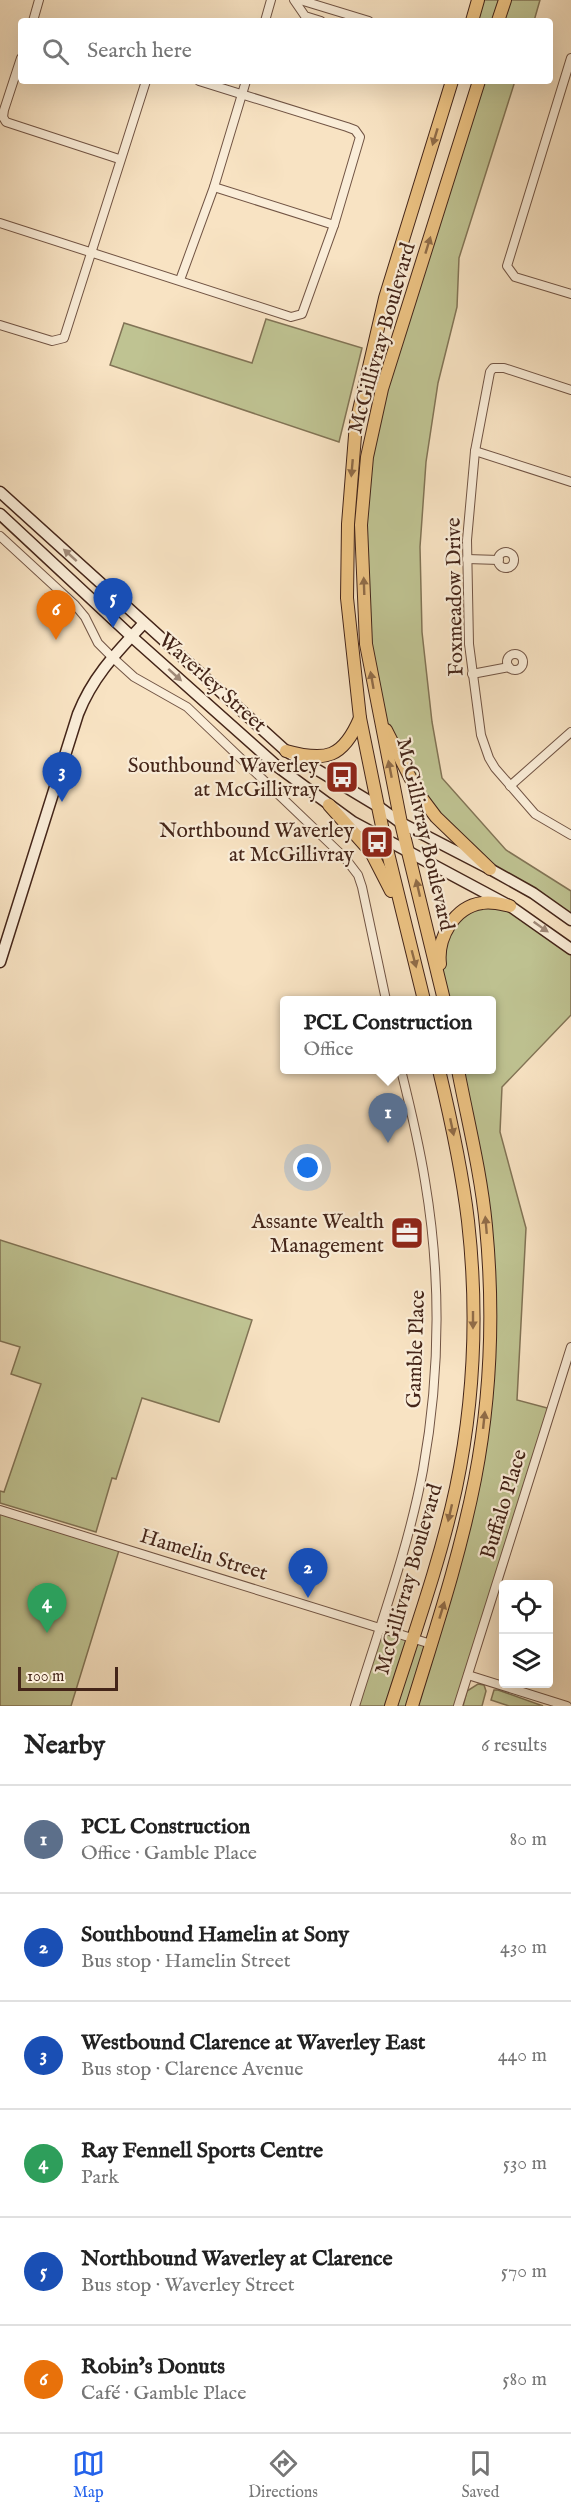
<!DOCTYPE html>
<html lang="en">
<head>
<meta charset="utf-8">
<style>
  body { margin:0; font-family:"IM FELL English",serif; background:#f2f2f2; color:#222 }
  .controls { position:absolute; right:18px; bottom:18px; display:grid; overflow:hidden; border-radius:6px; box-shadow:0 6px 24px #0002 }
  .controls button { width:54px; height:54px; display:grid; place-items:center; padding:0; border:0; border-bottom:2px solid #e0e0e0; background:#fff; color:#222; font:30px sans-serif }
  .scale { position:absolute; left:18px; bottom:15px; width:100px; box-sizing:border-box; padding-left:6px; border:3px solid #442519; border-top:0; font-size:16px; line-height:21px; white-space:nowrap; color:#442519; -webkit-text-stroke:4px #faedd8; paint-order:stroke }
  .you { position:absolute; left:308px; top:1168px; width:21px; height:21px; margin:-15px; border:4px solid #fff; border-radius:50%; background:#1a73e8; box-shadow:0 0 0 9px #1a73e833 }
  .badge { display:grid; place-items:center; width:39px; height:39px; border-radius:50%; background:#2563eb; color:#fff; font-size:20px; font-weight:700 }
  .pin { position:absolute; translate:-50% -50px; filter:drop-shadow(0 2px 3px #0008) }
  .pin::after { content:''; position:absolute; top:32px; width:21px; height:18px; background:inherit; clip-path:polygon(0 0,100% 0,50% 100%) }
  .popup { position:absolute; left:280px; top:996px; width:216px; height:78px; box-sizing:border-box; display:grid; place-content:center; border-radius:6px; background:#fff; filter:drop-shadow(0 2px 4px #0005); font-size:20px; white-space:nowrap; color:#767676 }
  .popup b { font-size:22px; color:#222 }
  .popup::after { content:''; position:absolute; left:50%; top:100%; margin-left:-12px; border:12px solid transparent; border-top-color:#fff }
  .list { margin:0; padding:0; list-style:none }
  h2 { display:flex; justify-content:space-between; align-items:center; height:78px; margin:0; padding:0 24px; font-size:26px }
  h2 small { font-size:20px; font-weight:400; color:#767676 }
  .list li { display:grid; grid-template-columns:39px 1fr auto; gap:18px; align-items:center; box-sizing:border-box; height:108px; padding:0 24px; border-top:2px solid #e0e0e0 }
  .list b { display:block; font-size:22px; white-space:nowrap }
  .list p { margin:0; font-size:20px; white-space:nowrap; color:#767676 }
  .list em { font-size:20px; font-style:normal; color:#767676 }
  .icon { flex:none; width:33px; height:33px; fill:none; stroke:currentColor; stroke-width:2; stroke-linecap:round; stroke-linejoin:round }
  .map { position:relative; flex:none; width:571px; height:1706px; overflow:hidden }
  .search { position:absolute; background:#fff; box-shadow:0 6px 24px #0002; left:18px; right:18px; top:18px; height:66px; display:flex; align-items:center; gap:15px; box-sizing:border-box; padding:0 21px; border-radius:6px; color:#767676; font-size:22px }
  .sheet { height:726px; background:#fff }
  nav { display:flex; justify-content:space-around; align-items:center; box-sizing:border-box; height:84px; border-top:2px solid #e0e0e0; background:#fff; font-size:16px; color:#767676 }
  nav a { display:grid; justify-items:center; gap:3px }
  nav .on { color:#2563eb }
  .map>svg:first-child { display:block }
  .green { fill:#bfc392; stroke:#827456; stroke-width:1.5 }
  .lines { fill:none; stroke-linecap:round; stroke-linejoin:round }
  .street-casing { stroke:#715444; stroke-width:10 }
  .secondary-casing { stroke:#442519; stroke-width:13 }
  .primary-casing { stroke:#442519; stroke-width:14 }
  .street { stroke:#faedd8; stroke-width:8 }
  .secondary { stroke:#faedd8; stroke-width:10 }
  .primary { stroke:#ecc282; stroke-width:12 }
  .oneway { fill:#906c48 }
  .oneway2 { fill:#9f8978 }
  .labels { text-anchor:middle; stroke-width:4.5; stroke-linejoin:round; paint-order:stroke }
  .street-label { font-size:21px; fill:#442519; stroke:#faedd8 }
  .poi-label { font-size:21px; fill:#442519; stroke:#faedd8; text-anchor:end }
</style>
</head>
<body>
<div class="map">
<svg width="571" height="1706" viewBox="0 0 571 1706">
  <rect width="100%" height="100%" fill="#f8e3c3"/>
  <filter id="stains"><feTurbulence type="fractalNoise" baseFrequency=".00333" numOctaves="4"/><feColorMatrix values="0 0 0 0 .2 0 0 0 0 .09 0 0 0 0 .02 0 0 0 .5 -.17"/></filter>
  <radialGradient id="worn" r=".72"><stop offset=".6" stop-color="#630" stop-opacity="0"/><stop offset="1" stop-color="#630" stop-opacity=".3"/></radialGradient>
  <g class="green">
    <polygon points="478,0 540,0 534,21 472,21"/>
    <polygon points="479,81 515,81 459,258 457,307 438,383 426,462 420,547 422,632 432,722 442,778 506,850 571,891 571,920 490,869 436,817 379,716 366,644 367,457"/>
    <polygon points="266,319 362,348 339,442 110,365 124,323 252,363"/>
    <polygon points="510,906 571,949 571,1015 502,1087 500,1132 526,1228 517,1400 551,1409 458,1706 355,1706 380,1627 431,1644 484,1418 486,1227 458,1070 492,1070 492,1000 445,1000 441,948 466,908"/>
    <polygon points="0,1240 252,1320 219,1422 142,1398 116,1479 112,1478 96,1532 0,1503 0,1491 4,1492 41,1384 11,1374 20,1347 0,1341"/>
    <polygon points="0,1510 120,1547 71,1706 0,1706"/>
    <polygon points="478,1684 484,1685 486,1691 482,1706 463,1706 467,1691"/>
    <polygon points="494,1690 498,1690 543,1706 509,1706 491,1700"/>
  </g>
  <g class="lines">
    <defs>
      <g id="street">
        <polyline points="294,0 305,16 321,21"/>
        <polyline points="300,0 369,21"/>
        <polyline points="33,21 39,0"/>
        <polyline points="265,21 271,0"/>
        <polyline points="21,58 4,110 3,117 6,122 119,159"/>
        <polyline points="571,58 507,266 515,277 571,294"/>
        <polyline points="214,187 334,225"/>
        <polyline points="0,223 291,317 302,314 334,225 360,137 355,130 347,127 199,81"/>
        <polyline points="180,280 214,187 246,81"/>
        <polyline points="0,325 52,341 64,338 146,81"/>
        <polyline points="571,390 504,368 493,368 490,372 475,451 467,540 469,644 481,735 489,758 495,768 535,814 571,835"/>
        <polyline points="475,451 571,482"/>
        <polyline points="0,536 75,605 85,617 98,643 112,657 134,677 187,707 345,858 358,875 362,887 386,1000"/>
        <circle cx="506" cy="560" r="8"/>
        <polyline points="467,559 499,560"/>
        <circle cx="515" cy="662" r="8"/>
        <polyline points="472,674 509,667"/>
        <polyline points="510,786 571,732"/>
        <polyline points="0,1510 431,1644"/>
        <polyline points="468,1675 567,1706"/>
        <path d="M355 1706C379 1628 408 1550 423 1470 440 1375 441 1276 425 1181 419 1143 410 1106 401 1070"/>
        <polyline points="458,1706 571,1347"/>
      </g>
      <g id="secondary">
        <polyline points="0,492 286,751 379,807 401,823 490,869 533,893 571,920"/>
        <polyline points="0,514 131,636 278,767 353,822 510,906 571,949"/>
        <path d="M0 962 78 714C93 676 117 652 144 623"/>
      </g>
      <g id="primary">
        <polyline points="472,21 478,0"/>
        <polyline points="498,21 505,0"/>
        <polyline points="386,730 418,793 436,817 490,869"/>
        <path d="M286 751C326 762 343 758 360 718"/>
        <polyline points="329,805 371,852 391,891"/>
        <path d="M440 964C437 938 454 907 482 903 492 901 501 904 510 906"/>
        <polyline points="424,1000 385,841 360,718 347,598 348,524 356,423 385,298 452,81"/>
        <polyline points="444,1000 401,823 366,644 361,525 367,457 382,389 479,81"/>
        <path d="M391 1706C414 1634 440 1562 456 1488 474 1402 478 1309 468 1221 462 1170 451 1120 439 1070"/>
        <path d="M412 1706C435 1631 460 1556 475 1479 491 1396 494 1310 486 1226 481 1173 468 1122 458 1070"/>
      </g>
    </defs>
    <use href="#street" class="street-casing"/>
    <use href="#secondary" class="secondary-casing"/>
    <use href="#primary" class="primary-casing"/>
    <use href="#street" class="street"/>
    <use href="#secondary" class="secondary"/>
    <use href="#primary" class="primary"/>
  </g>
  <defs><path id="oneway-solid" d="M-6-.8H1V-3.2L6.5 0L1 3.2V.8H-6Z" transform="scale(1.5)"/></defs>
  <g class="oneway">
    <use href="#oneway-solid" transform="translate(435 137) rotate(107)"/>
    <use href="#oneway-solid" transform="translate(428 245) rotate(-73)"/>
    <use href="#oneway-solid" transform="translate(352 468) rotate(95)"/>
    <use href="#oneway-solid" transform="translate(364 586) rotate(-92)"/>
    <use href="#oneway-solid" transform="translate(372 680) rotate(-100)"/>
    <use href="#oneway-solid" transform="translate(390 769) rotate(-101)"/>
    <use href="#oneway-solid" transform="translate(418 888) rotate(-103)"/>
    <use href="#oneway-solid" transform="translate(414 959) rotate(75)"/>
    <use href="#oneway-solid" transform="translate(452 1127) rotate(78)"/>
    <use href="#oneway-solid" transform="translate(486 1225) rotate(-95)"/>
    <use href="#oneway-solid" transform="translate(473 1320) rotate(90)"/>
    <use href="#oneway-solid" transform="translate(484 1420) rotate(-84)"/>
    <use href="#oneway-solid" transform="translate(450 1513) rotate(103)"/>
    <use href="#oneway-solid" transform="translate(442 1610) rotate(-73)"/>
  </g>
  <g class="oneway2">
    <use href="#oneway-solid" transform="translate(70 555) rotate(-138)"/>
    <use href="#oneway-solid" transform="translate(175 675) rotate(42)"/>
    <use href="#oneway-solid" transform="translate(541 927) rotate(35)"/>
  </g>
  <defs>
    <symbol id="bus-square" viewBox="-11 -11 22 22"><rect x="-9" y="-9" width="18" height="18" rx="4" fill="#8f2418" stroke="#faedd8"/><path d="M-5-6H5V4H4V6H2V4H-2V6H-4V4H-5ZM-3.5-4V0h7V-4ZM-3.5 1.2v1.5H-2V1.2ZM2 1.2v1.5H3.5V1.2Z" fill="#fff"/></symbol>
    <symbol id="office-square" viewBox="-11 -11 22 22"><rect x="-9" y="-9" width="18" height="18" rx="4" fill="#8f2418" stroke="#faedd8"/><path d="M-6-3h4V-5.5h4V-3h4V5H-6ZM-1-4.5V-3h2v-1.5ZM-6 0V1H6V0Z" fill="#fff"/></symbol>
  </defs>
  <g fill-rule="evenodd">
    <use href="#bus-square" x="323" y="758" width="38" height="38"/>
    <use href="#bus-square" x="358" y="823" width="38" height="38"/>
    <use href="#office-square" x="388" y="1214" width="38" height="38"/>
  </g>
  <g class="labels">
    <g class="street-label">
      <text transform="translate(381 338) rotate(-74)" y="7">McGillivray Boulevard</text>
      <text transform="translate(454 597) rotate(-91)" y="7">Foxmeadow Drive</text>
      <text transform="translate(213 682) rotate(42)" y="7">Waverley Street</text>
      <text transform="translate(426 834) rotate(77)" y="7">McGillivray Boulevard</text>
      <text transform="translate(415 1349) rotate(-88)" y="7">Gamble Place</text>
      <text transform="translate(503 1504) rotate(-73)" y="7">Buffalo Place</text>
      <text transform="translate(204 1554) rotate(17)" y="7">Hamelin Street</text>
      <text transform="translate(408 1579) rotate(-74)" y="7">McGillivray Boulevard</text>
    </g>
    <g class="poi-label">
      <text x="319" y="772">Southbound Waverley<tspan x="319" dy="24">at McGillivray</tspan></text>
      <text x="354" y="837">Northbound Waverley<tspan x="354" dy="24">at McGillivray</tspan></text>
      <text x="384" y="1228">Assante Wealth<tspan x="384" dy="24">Management</tspan></text>
    </g>
  </g>
  <rect width="100%" height="100%" filter="url(#stains)"/>
  <rect width="100%" height="100%" fill="url(#worn)"/>
</svg>
<div class="controls">
<button><svg class="icon" aria-label="locate" viewBox="0 0 24 24"><circle cx="12" cy="12" r="6"/><path d="M12 2v4M12 18v4M2 12h4M18 12h4"/></svg></button>
<button><svg class="icon" aria-label="layers" viewBox="0 0 24 24"><path d="M12 4l9 5-9 5-9-5zM3 14l9 5 9-5"/></svg></button>
</div>
<div class="scale">100 m</div>
<div class="you"></div>
<div class="pin badge" style="left:388px;top:1143px;background:#5c6f8a">1</div>
<div class="popup"><b>PCL Construction</b>Office</div>
<div class="pin badge" style="left:308px;top:1598px;background:#1a4fb4">2</div>
<div class="pin badge" style="left:62px;top:802px;background:#1a4fb4">3</div>
<div class="pin badge" style="left:47px;top:1633px;background:#2e9e5b">4</div>
<div class="pin badge" style="left:113px;top:628px;background:#1a4fb4">5</div>
<div class="pin badge" style="left:56px;top:640px;background:#e8710a">6</div>
<div class="search"><svg class="icon" aria-label="search" viewBox="0 0 24 24"><circle cx="10" cy="10" r="6"/><path d="M15 15l6 6"/></svg>Search here</div>
</div>
<section class="sheet">
<h2>Nearby<small>6 results</small></h2>
<ul class="list">
<li><span class="badge" style="background:#5c6f8a">1</span><div><b>PCL Construction</b><p>Office · Gamble Place</p></div><em>80 m</em></li>
<li><span class="badge" style="background:#1a4fb4">2</span><div><b>Southbound Hamelin at Sony</b><p>Bus stop · Hamelin Street</p></div><em>430 m</em></li>
<li><span class="badge" style="background:#1a4fb4">3</span><div><b>Westbound Clarence at Waverley East</b><p>Bus stop · Clarence Avenue</p></div><em>440 m</em></li>
<li><span class="badge" style="background:#2e9e5b">4</span><div><b>Ray Fennell Sports Centre</b><p>Park</p></div><em>530 m</em></li>
<li><span class="badge" style="background:#1a4fb4">5</span><div><b>Northbound Waverley at Clarence</b><p>Bus stop · Waverley Street</p></div><em>570 m</em></li>
<li><span class="badge" style="background:#e8710a">6</span><div><b>Robin's Donuts</b><p>Café · Gamble Place</p></div><em>580 m</em></li>
</ul>
</section>
<nav>
<a class="on"><svg class="icon" aria-label="map" viewBox="0 0 24 24"><path d="M3 6l6-2 6 2 6-2v14l-6 2-6-2-6 2zM9 4v14M15 6v14"/></svg>Map</a>
<a><svg class="icon" aria-label="directions" viewBox="0 0 24 24"><path d="M12 3l9 9-9 9-9-9zM9 14v-3h6M13 9l2 2-2 2"/></svg>Directions</a>
<a><svg class="icon" aria-label="saved" viewBox="0 0 24 24"><path d="M7 4h10v16l-5-4-5 4z"/></svg>Saved</a>
</nav>
</body>
</html>
